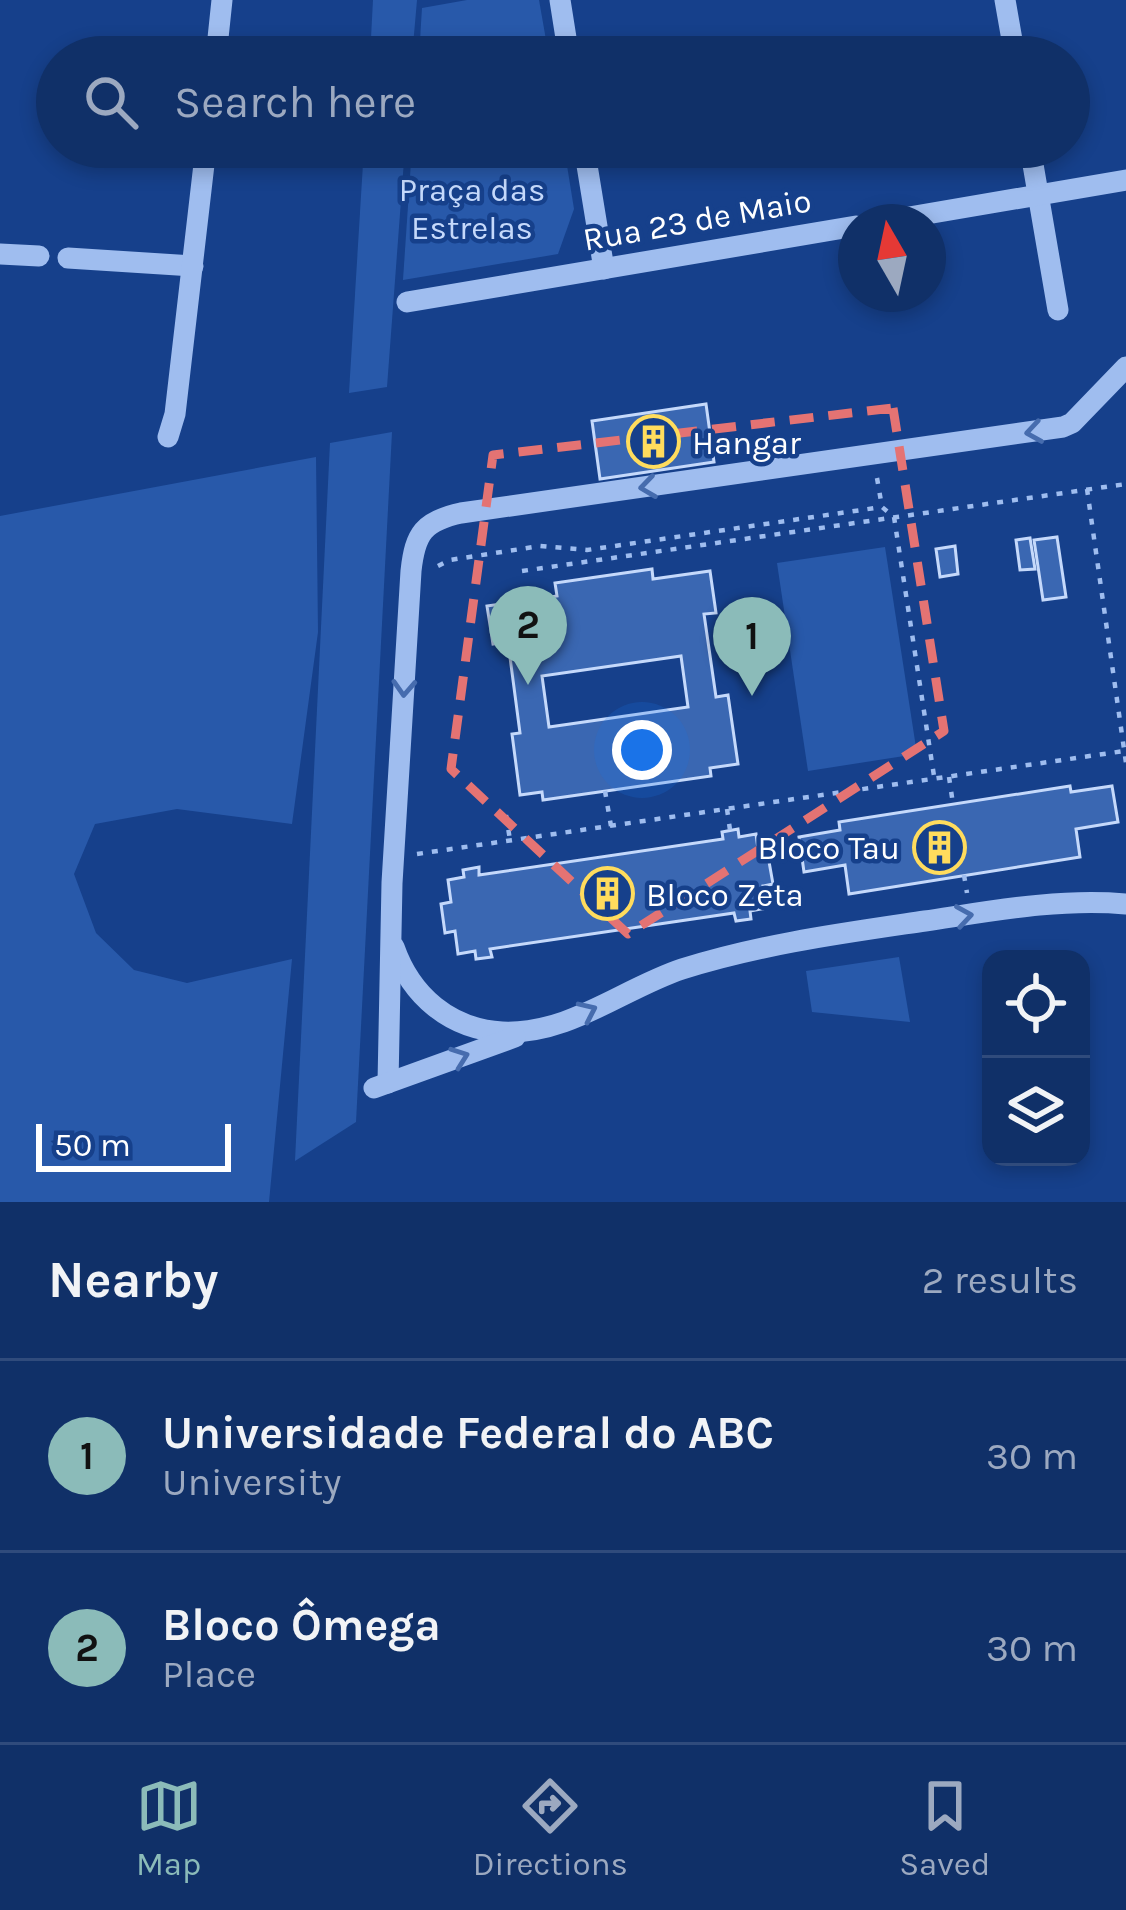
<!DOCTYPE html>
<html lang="en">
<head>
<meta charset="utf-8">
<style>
  body { margin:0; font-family:Karla,sans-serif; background:#19386e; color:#f1f3f6 }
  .controls { position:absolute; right:36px; bottom:36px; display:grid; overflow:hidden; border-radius:24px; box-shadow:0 6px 18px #0003 }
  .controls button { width:108px; height:108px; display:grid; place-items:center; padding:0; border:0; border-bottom:3px solid #304b7c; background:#103068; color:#f1f3f6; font:60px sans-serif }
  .compass { position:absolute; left:838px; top:204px; width:108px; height:108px; border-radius:50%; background:#103068; box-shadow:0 6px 18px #0003; rotate:351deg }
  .scale { position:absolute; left:36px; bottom:30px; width:195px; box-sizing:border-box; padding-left:12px; border:6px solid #fff; border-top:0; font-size:33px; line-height:42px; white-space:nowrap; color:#fff; -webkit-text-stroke:9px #16408b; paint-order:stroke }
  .you { position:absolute; left:642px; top:750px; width:42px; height:42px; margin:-30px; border:9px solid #fff; border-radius:50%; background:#1a73e8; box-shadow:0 0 0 18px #1a73e833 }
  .badge { display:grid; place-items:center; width:78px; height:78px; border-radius:50%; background:#8bbbb9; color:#111; font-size:39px; font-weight:700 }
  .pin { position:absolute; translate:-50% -99px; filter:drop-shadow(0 3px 6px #0008) }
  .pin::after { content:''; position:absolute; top:63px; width:42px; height:36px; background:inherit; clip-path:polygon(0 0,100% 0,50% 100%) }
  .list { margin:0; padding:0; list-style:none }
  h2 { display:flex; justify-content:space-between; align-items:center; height:156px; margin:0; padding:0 48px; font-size:51px }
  h2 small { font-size:39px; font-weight:400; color:#9ca9c0 }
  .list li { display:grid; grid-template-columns:78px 1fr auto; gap:36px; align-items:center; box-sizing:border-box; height:192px; padding:0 48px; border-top:3px solid #304b7c }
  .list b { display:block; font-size:45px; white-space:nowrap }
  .list p { margin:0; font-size:39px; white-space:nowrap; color:#9ca9c0 }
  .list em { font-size:39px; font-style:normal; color:#9ca9c0 }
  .icon { flex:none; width:66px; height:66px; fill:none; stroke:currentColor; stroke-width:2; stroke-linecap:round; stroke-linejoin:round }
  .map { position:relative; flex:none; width:1126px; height:1202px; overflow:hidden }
  .search { position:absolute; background:#103068; box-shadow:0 6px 18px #0003; left:36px; right:36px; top:36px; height:132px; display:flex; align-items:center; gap:30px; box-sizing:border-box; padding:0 42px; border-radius:66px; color:#9ca9c0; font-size:45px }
  .sheet { height:540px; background:#103068 }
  nav { display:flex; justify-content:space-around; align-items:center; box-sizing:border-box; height:168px; border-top:3px solid #304b7c; background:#103068; font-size:33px; color:#9ca9c0 }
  nav a { display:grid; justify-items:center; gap:6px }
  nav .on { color:#8bbbb9 }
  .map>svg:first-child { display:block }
  .green { fill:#2859aa }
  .building { fill:#3a67b2; stroke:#c5d9fb; stroke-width:3; fill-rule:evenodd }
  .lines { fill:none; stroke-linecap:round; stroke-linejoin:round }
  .path { stroke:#9fbdef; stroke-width:4.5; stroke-dasharray:6 9; stroke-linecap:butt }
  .minor { stroke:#9fbdef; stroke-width:21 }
  .oneway { stroke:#466cae }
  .marked { fill:none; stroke:#e47373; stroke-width:9; stroke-dasharray:24 15; stroke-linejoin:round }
  .labels { text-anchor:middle; stroke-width:9; stroke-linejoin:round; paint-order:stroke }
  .park-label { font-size:33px; fill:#c5d9fb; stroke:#16408b }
  .street-label { font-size:33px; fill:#fff; stroke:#16408b }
  .poi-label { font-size:33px; fill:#fff; stroke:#16408b; text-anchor:start }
</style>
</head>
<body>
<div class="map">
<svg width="1126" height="1202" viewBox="0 0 1126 1202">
  <rect width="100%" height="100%" fill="#16408b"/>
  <g class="green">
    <polygon points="373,0 417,0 412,57 370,57"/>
    <polygon points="467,0 539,0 549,57 419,57 422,8"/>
    <polygon points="364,147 405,147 387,387 349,393"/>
    <polygon points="412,147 564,147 574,209 558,254 403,280"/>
    <polygon points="392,432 356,1122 295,1161 330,443"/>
    <polygon points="316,457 318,632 292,824 177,809 95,824 74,874 96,933 134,970 187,983 292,959 269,1202 0,1202 0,516"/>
    <polygon points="885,547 917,754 808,771 777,563"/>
    <polygon points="899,957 910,1022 812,1012 806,971"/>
  </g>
  <g class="building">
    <polygon points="706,404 714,462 600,479 592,421"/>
    <polygon points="1057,537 1066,597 1043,600 1034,540"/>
    <polygon points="1030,538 1035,569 1020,570 1016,540"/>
    <polygon points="955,546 958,574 940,577 936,549"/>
    <path d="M652 569 653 579 710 571 716 613 704 614 716 697 728 695 738 764 710 768 711 776 543 800 542 792 520 795 512 734 520 733 508 642 493 644 487 606 557 596 555 583ZM681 656 688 707 549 727 542 676Z"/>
    <polygon points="1070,786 1071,792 1112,786 1118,822 1076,829 1080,857 849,894 845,865 804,872 799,837 840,830 839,822"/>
    <polygon points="738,829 739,837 756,834 759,857 768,856 773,884 763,886 767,908 750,911 751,919 736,921 734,913 490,949 492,957 476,959 475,951 458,954 455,931 445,933 441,904 451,902 448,880 464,877 463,870 479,867 479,875 723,839 722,832"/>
  </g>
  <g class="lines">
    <g class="path">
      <polyline points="877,478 882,507 894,517 934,776"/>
      <polyline points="1087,489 1126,763"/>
      <polyline points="438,566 450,560 540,546 587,550 882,507"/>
      <polyline points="522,571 1126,484"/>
      <polyline points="949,777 953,804"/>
      <polyline points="605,791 611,826"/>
      <polyline points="727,809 730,830"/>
      <polyline points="506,815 510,840"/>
      <polyline points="417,854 1124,751"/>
      <polyline points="964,875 967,893"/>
    </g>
    <g class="minor">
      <polyline points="560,0 569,57"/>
      <polyline points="1005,0 1015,57"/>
      <polyline points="216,57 222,0"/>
      <polyline points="584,147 604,269"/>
      <polyline points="1030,147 1058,310"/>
      <polyline points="880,222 1126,180"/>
      <polyline points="0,254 39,256"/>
      <polyline points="68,258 193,266"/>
      <polyline points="407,302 856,226"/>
      <polyline points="168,437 175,414 206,147"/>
      <path d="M394 947C411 996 450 1029 502 1032 569 1035 622 989 682 969 761 944 844 933 925 921 992 911 1059 898 1126 904"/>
      <path d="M388 1083 392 883 411 571C415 533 424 521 461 513L1063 427 1072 423 1126 367"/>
      <polyline points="374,1088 515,1037"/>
    </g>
  </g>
  <defs><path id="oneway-chevron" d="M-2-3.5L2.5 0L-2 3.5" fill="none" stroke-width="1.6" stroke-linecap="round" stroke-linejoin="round" transform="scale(3)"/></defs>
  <g class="oneway">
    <use href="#oneway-chevron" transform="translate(1034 432) rotate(171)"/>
    <use href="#oneway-chevron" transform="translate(648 487) rotate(172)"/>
    <use href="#oneway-chevron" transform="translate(404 688) rotate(93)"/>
    <use href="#oneway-chevron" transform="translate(964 916) rotate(-9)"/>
    <use href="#oneway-chevron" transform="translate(588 1011) rotate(-25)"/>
    <use href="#oneway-chevron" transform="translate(460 1057) rotate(-20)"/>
  </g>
  <path class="marked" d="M893 408 944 731 628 934 451 769 493 455Z"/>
  <defs>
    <symbol id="building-ring" viewBox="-11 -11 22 22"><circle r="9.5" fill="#16408b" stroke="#ffdc5d" stroke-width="1.5"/><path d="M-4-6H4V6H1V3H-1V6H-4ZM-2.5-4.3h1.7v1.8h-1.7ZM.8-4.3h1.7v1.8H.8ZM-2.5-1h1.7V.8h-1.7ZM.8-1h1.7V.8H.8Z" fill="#ffdc5d"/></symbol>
  </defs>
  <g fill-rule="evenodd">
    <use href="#building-ring" x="624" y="412" width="59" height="59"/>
    <use href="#building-ring" x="910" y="818" width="59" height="59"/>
    <use href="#building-ring" x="578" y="864" width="59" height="59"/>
  </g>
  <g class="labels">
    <g class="park-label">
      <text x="472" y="201">Praça das<tspan x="472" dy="38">Estrelas</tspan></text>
    </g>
    <g class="street-label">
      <text transform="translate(697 219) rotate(-10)" y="12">Rua 23 de Maio</text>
    </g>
    <g class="poi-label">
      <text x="692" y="454">Hangar</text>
      <text x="900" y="859" text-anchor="end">Bloco Tau</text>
      <text x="646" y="906">Bloco Zeta</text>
    </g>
  </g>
</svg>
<div class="controls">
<button><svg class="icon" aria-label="locate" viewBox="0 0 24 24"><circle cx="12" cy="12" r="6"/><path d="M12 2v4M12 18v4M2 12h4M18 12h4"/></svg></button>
<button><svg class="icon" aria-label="layers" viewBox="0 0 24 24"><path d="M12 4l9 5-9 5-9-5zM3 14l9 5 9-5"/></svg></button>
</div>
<svg class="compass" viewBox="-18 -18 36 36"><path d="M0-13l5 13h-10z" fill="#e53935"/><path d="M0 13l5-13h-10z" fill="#9ca9c0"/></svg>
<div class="scale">50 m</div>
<div class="you"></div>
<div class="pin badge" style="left:752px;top:696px">1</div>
<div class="pin badge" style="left:528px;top:685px">2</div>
<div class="search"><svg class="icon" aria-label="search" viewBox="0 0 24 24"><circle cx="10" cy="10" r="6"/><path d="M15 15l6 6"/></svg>Search here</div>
</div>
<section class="sheet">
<h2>Nearby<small>2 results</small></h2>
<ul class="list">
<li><span class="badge">1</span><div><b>Universidade Federal do ABC</b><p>University</p></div><em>30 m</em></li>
<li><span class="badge">2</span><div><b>Bloco Ômega</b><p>Place</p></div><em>30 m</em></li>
</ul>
</section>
<nav>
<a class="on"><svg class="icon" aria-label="map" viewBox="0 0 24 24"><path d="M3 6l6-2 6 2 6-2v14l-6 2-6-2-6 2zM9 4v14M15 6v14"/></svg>Map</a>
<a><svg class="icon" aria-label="directions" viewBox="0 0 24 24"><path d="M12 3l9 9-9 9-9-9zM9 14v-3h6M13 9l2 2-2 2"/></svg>Directions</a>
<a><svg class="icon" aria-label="saved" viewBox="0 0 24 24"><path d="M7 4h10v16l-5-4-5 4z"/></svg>Saved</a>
</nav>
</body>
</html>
